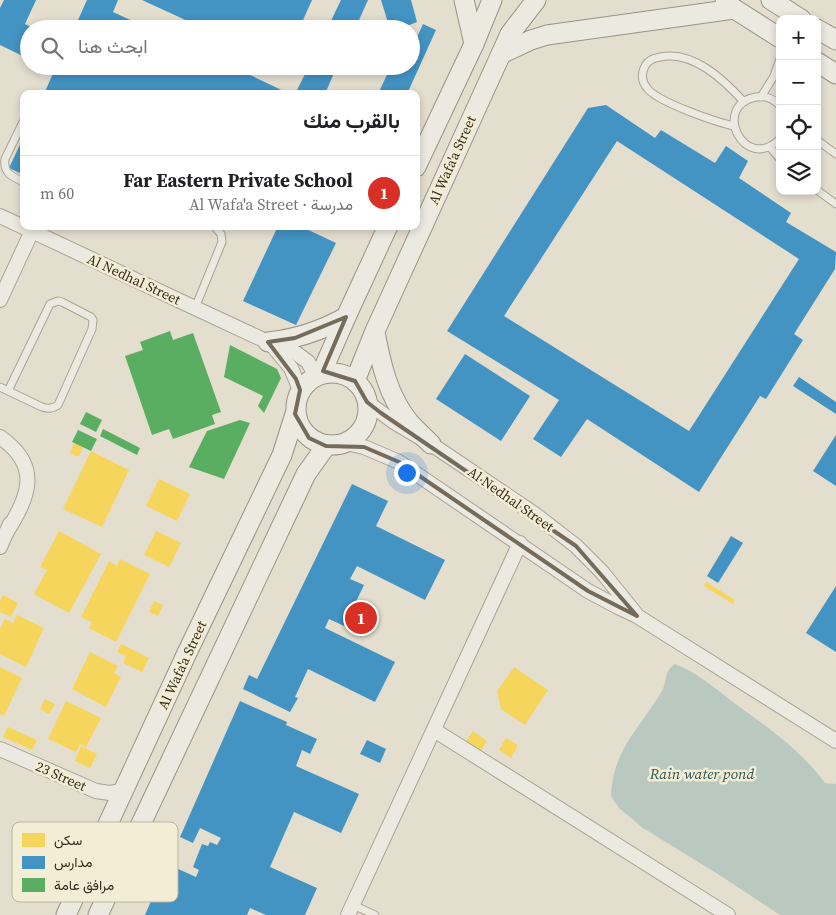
<!DOCTYPE html>
<html lang="ar">
<head>
<meta charset="utf-8">
<style>
  body { margin:0; font-family:"Source Serif 4",Vazirmatn,serif; background:#f6f6f6; color:#202124; direction:rtl }
  .controls { position:absolute; right:15px; top:15px; display:grid; overflow:hidden; border-radius:10px; box-shadow:0 2px 8px #0003 }
  .controls button { width:45px; height:45px; display:grid; place-items:center; padding:0; border:0; border-bottom:1px solid #e0e0e0; background:#fff; color:#202124; font:25px sans-serif }
  .you { position:absolute; left:406px; top:472px; width:18px; height:18px; margin:-12px; border:4px solid #fff; border-radius:50%; background:#1a73e8; box-shadow:0 0 0 8px #1a73e833 }
  .badge { display:grid; place-items:center; width:32px; height:32px; border-radius:50%; background:#d93025; color:#fff; font-size:16px; font-weight:700 }
  .pin { position:absolute; translate:-50% -50%; border:2px solid #fff; box-shadow:0 1px 5px #0006 }
  .list { margin:0; padding:0; list-style:none }
  h2 { display:flex; justify-content:space-between; align-items:center; height:65px; margin:0; padding:0 20px; font-size:21px }
  h2 small { font-size:16px; font-weight:400; color:#757577 }
  .list li { display:grid; grid-template-columns:32px 1fr auto; gap:15px; align-items:center; box-sizing:border-box; height:75px; padding:0 20px; border-top:1px solid #e0e0e0 }
  .list b { display:block; font-size:19px; white-space:nowrap }
  .list p { margin:0; font-size:16px; white-space:nowrap; color:#757577 }
  .list em { font-size:16px; font-style:normal; color:#757577 }
  .icon { flex:none; width:28px; height:28px; fill:none; stroke:currentColor; stroke-width:2; stroke-linecap:round; stroke-linejoin:round }
  .map { position:relative; flex:none; width:836px; height:915px; overflow:hidden; direction:ltr }
  .search { position:absolute; background:#fff; box-shadow:0 2px 8px #0003; left:20px; top:20px; width:400px; height:55px; display:flex; align-items:center; gap:12px; box-sizing:border-box; padding:0 18px; border-radius:28px; color:#757577; font-size:19px }
  .panel { position:absolute; background:#fff; box-shadow:0 2px 8px #0003; left:20px; top:90px; width:400px; height:140px; border-radius:10px; direction:rtl }
  .map>svg:first-child { display:block }
  .water { fill:#b9c9c0 }
  .homes { fill:#f6d55c }
  .schools { fill:#4393c3; fill-rule:evenodd }
  .public { fill:#5aae61 }
  .lines { fill:none; stroke-linecap:round; stroke-linejoin:round }
  .lane-casing { stroke:#a9a397; stroke-width:9 }
  .street-casing { stroke:#a9a397; stroke-width:16 }
  .secondary-casing { stroke:#999386; stroke-width:21 }
  .lane { stroke:#ece9e0; stroke-width:7 }
  .street { stroke:#ece9e0; stroke-width:14 }
  .secondary { stroke:#ece9e0; stroke-width:19 }
  .marked { fill:none; stroke:#746b5c; stroke-width:4; stroke-linejoin:round }
  .labels { text-anchor:middle; stroke-width:5; stroke-linejoin:round; paint-order:stroke }
  .street-label { font-size:14px; fill:#372d1f; stroke:#f4edd5 }
  .water-label { font-size:15px; font-style:italic; fill:#2f5656; stroke:#f4edd5 }
  .key { fill:#f4edd5; stroke:#bbb39e; stroke-width:1 }
  .key-label { font-size:14px; fill:#372d1f }
</style>
</head>
<body>
<div class="map">
<svg width="836" height="915" viewBox="0 0 836 915">
  <rect width="100%" height="100%" fill="#e4dece"/>
  <path class="water" d="M675 664C696 672 715 688 733 702 767 727 800 749 825 783L836 784V915H780L721 876 643 828 619 808 611 796C613 749 640 728 662 691 668 680 663 672 675 664Z"/>
  <g class="homes">
    <polygon points="74,443 83,447 78,457 70,453"/>
    <polygon points="91,451 129,470 102,527 63,509"/>
    <polygon points="159,479 190,494 177,521 146,506"/>
    <polygon points="59,531 101,554 69,613 34,594 47,570 40,567"/>
    <polygon points="156,531 181,543 169,567 144,555"/>
    <polygon points="120,559 150,574 116,642 89,628 92,622 81,617 109,561 117,566"/>
    <polygon points="706,582 735,600 733,604 704,586"/>
    <polygon points="3,595 18,603 11,617 0,612 0,601"/>
    <polygon points="154,601 163,605 158,616 149,612"/>
    <polygon points="17,615 44,628 26,667 0,654 0,629 5,619 13,623"/>
    <polygon points="121,644 149,658 142,672 123,663 126,656 117,652"/>
    <polygon points="90,652 118,666 114,673 121,677 106,707 72,689"/>
    <polygon points="0,667 22,678 4,716 0,714"/>
    <polygon points="514,667 548,690 525,725 501,709 497,691"/>
    <polygon points="45,699 55,704 49,714 40,709"/>
    <polygon points="66,701 101,718 86,747 80,744 76,752 48,739"/>
    <polygon points="8,727 37,740 32,750 3,737"/>
    <polygon points="473,731 487,741 479,754 464,744"/>
    <polygon points="506,738 518,745 511,758 499,750"/>
    <polygon points="81,746 97,754 90,768 75,761"/>
  </g>
  <g class="schools">
    <polygon points="4,0 36,0 25,24 35,29 29,29 29,59 0,45 0,8"/>
    <polygon points="87,0 118,0 113,12 150,29 74,29"/>
    <polygon points="142,0 312,0 299,29 205,29"/>
    <polygon points="341,0 368,0 355,29 327,29"/>
    <polygon points="381,0 411,0 417,22 399,29 390,29"/>
    <polygon points="423,24 436,30 407,94 378,94 391,66 411,66 411,45 413,46"/>
    <polygon points="44,66 231,66 290,94 44,94 54,71"/>
    <polygon points="309,66 337,66 325,94 295,94"/>
    <path d="M606 105 655 138 661 130 715 163 726 146 748 161 739 178 791 213 786 222 836 252 835 269 794 334 803 340 766 399 760 396 699 492 587 419 561 457 533 439 559 400 447 331 588 108ZM617 141 799 259 689 431 504 316Z"/>
    <polygon points="24,136 24,175 9,168"/>
    <polygon points="278,226 300,226 336,243 296,325 243,301"/>
    <polygon points="465,354 530,396 501,441 436,399"/>
    <polygon points="799,377 836,402 836,414 793,386"/>
    <polygon points="836,435 836,486 813,471"/>
    <polygon points="352,484 388,501 376,526 445,560 425,600 357,566 350,579 364,585 344,626 329,619 325,628 395,662 375,702 308,669 295,697 298,698 290,712 243,689 249,675 257,679"/>
    <polygon points="731,536 743,543 718,583 707,576"/>
    <polygon points="836,586 836,652 806,633"/>
    <polygon points="240,701 287,722 286,725 317,739 310,754 302,750 296,766 359,794 341,833 294,812 270,867 317,888 305,915 266,915 250,908 247,915 145,915 167,864 196,877 199,870 193,867 202,844 208,846 210,842 217,845 221,838 200,828 193,843 180,837"/>
    <polygon points="367,740 386,749 380,763 360,754"/>
  </g>
  <g class="public">
    <polygon points="170,331 173,340 193,333 221,412 212,415 215,424 173,439 169,429 152,435 125,356 143,350 140,342"/>
    <polygon points="230,345 277,369 281,378 264,413 258,406 263,396 224,377"/>
    <polygon points="86,412 102,420 96,432 80,424"/>
    <polygon points="240,420 250,423 224,479 189,467 207,431"/>
    <polygon points="103,429 140,448 137,455 100,436"/>
    <polygon points="78,430 97,439 91,451 72,442"/>
  </g>
  <g class="lines">
    <defs>
      <g id="lane">
        <polyline points="761,97 774,76 780,59"/>
        <path d="M780 106C774 99 765 95 756 97 711 105 744 174 780 139"/>
        <path d="M24 120 5 159C3 173 12 177 24 182"/>
        <path d="M734 126C716 122 657 102 647 88 642 82 641 74 645 66 648 60 653 58 660 57 693 50 724 80 744 102"/>
        <polyline points="817,140 836,154"/>
        <polyline points="770,147 780,159"/>
        <polyline points="817,190 836,204"/>
        <polyline points="195,308 222,242 221,234 214,226"/>
        <path d="M0 387 42 407C48 409 52 409 58 405L92 329 93 320 91 317 62 302 58 301 50 304 8 391"/>
        <polyline points="353,905 375,915"/>
      </g>
      <g id="street">
        <polyline points="0,216 195,308 268,342 283,347 296,353 308,362 316,376"/>
        <polyline points="0,300 32,231"/>
        <polyline points="271,344 291,368 300,390"/>
        <polyline points="367,402 394,422 431,444 536,515 576,546 602,572 635,613"/>
        <path d="M0 437C42 466 29 497 6 533"/>
        <polyline points="346,443 364,447 399,462 588,591 618,607 637,616 836,741"/>
        <polyline points="0,547 10,524"/>
        <polyline points="434,730 728,915"/>
        <polyline points="0,749 96,791 110,793 124,790"/>
        <polyline points="348,915 520,543"/>
      </g>
      <g id="secondary">
        <polyline points="464,0 474,44"/>
        <polyline points="771,0 801,19"/>
        <polyline points="725,3 780,38"/>
        <polyline points="817,29 836,40"/>
        <polyline points="501,54 531,40 547,35 734,9"/>
        <polyline points="817,62 836,74"/>
        <polyline points="416,167 474,44 492,0"/>
        <path d="M375 332C381 364 388 396 409 422 416 430 424 437 431 444"/>
        <path d="M268 342C297 339 321 331 346 317"/>
        <circle cx="332" cy="409" r="36"/>
        <polyline points="321,374 346,317 388,226"/>
        <polyline points="355,381 375,331 501,54 510,34 536,0"/>
        <polyline points="66,915 186,655 282,455 295,414"/>
        <polyline points="98,915 306,474 326,446"/>
      </g>
    </defs>
    <use href="#lane" class="lane-casing"/>
    <use href="#street" class="street-casing"/>
    <use href="#secondary" class="secondary-casing"/>
    <use href="#lane" class="lane"/>
    <use href="#street" class="street"/>
    <use href="#secondary" class="secondary"/>
  </g>
  <path class="marked" d="M346 317 323 371 355 381 367 402 381 413 576 546 637 616 588 591 399 462 364 447 326 446 309 438 295 414 300 390 296 379 268 342 295 338Z"/>
  <g class="labels">
    <g class="street-label">
      <text transform="translate(452 160) rotate(-66)" y="5">Al Wafa'a Street</text>
      <text transform="translate(134 279) rotate(25)" y="5">Al Nedhal Street</text>
      <text transform="translate(511 499) rotate(35)" y="5">Al Nedhal Street</text>
      <text transform="translate(182 665) rotate(-65)" y="5">Al Wafa'a Street</text>
      <text transform="translate(61 776) rotate(24)" y="5">23 Street</text>
    </g>
    <g class="water-label">
      <text x="702" y="779">Rain water pond</text>
    </g>
  </g>
  <rect x="12" y="822" width="166" height="80" rx="8" class="key"/>
  <rect x="22" y="833" width="23" height="14" fill="#f6d55c"/>
  <rect x="22" y="856" width="23" height="13" fill="#4393c3"/>
  <rect x="22" y="878" width="23" height="14" fill="#5aae61"/>
  <g class="key-label">
    <text x="54" y="845">سكن</text>
    <text x="54" y="867">مدارس</text>
    <text x="54" y="890">مرافق عامة</text>
  </g>
</svg>
<div class="controls">
<button>+</button>
<button>−</button>
<button><svg class="icon" aria-label="locate" viewBox="0 0 24 24"><circle cx="12" cy="12" r="6"/><path d="M12 2v4M12 18v4M2 12h4M18 12h4"/></svg></button>
<button><svg class="icon" aria-label="layers" viewBox="0 0 24 24"><path d="M12 4l9 5-9 5-9-5zM3 14l9 5 9-5"/></svg></button>
</div>
<div class="you"></div>
<div class="pin badge" style="left:361px;top:618px">1</div>
<div class="search"><svg class="icon" aria-label="search" viewBox="0 0 24 24"><circle cx="10" cy="10" r="6"/><path d="M15 15l6 6"/></svg>ابحث هنا</div>
<section class="panel">
<h2>بالقرب منك<small></small></h2>
<ul class="list">
<li><span class="badge">1</span><div><b>Far Eastern Private School</b><p>مدرسة · Al Wafa'a Street</p></div><em>60 m</em></li>
</ul>
</section>
</div>
</body>
</html>
